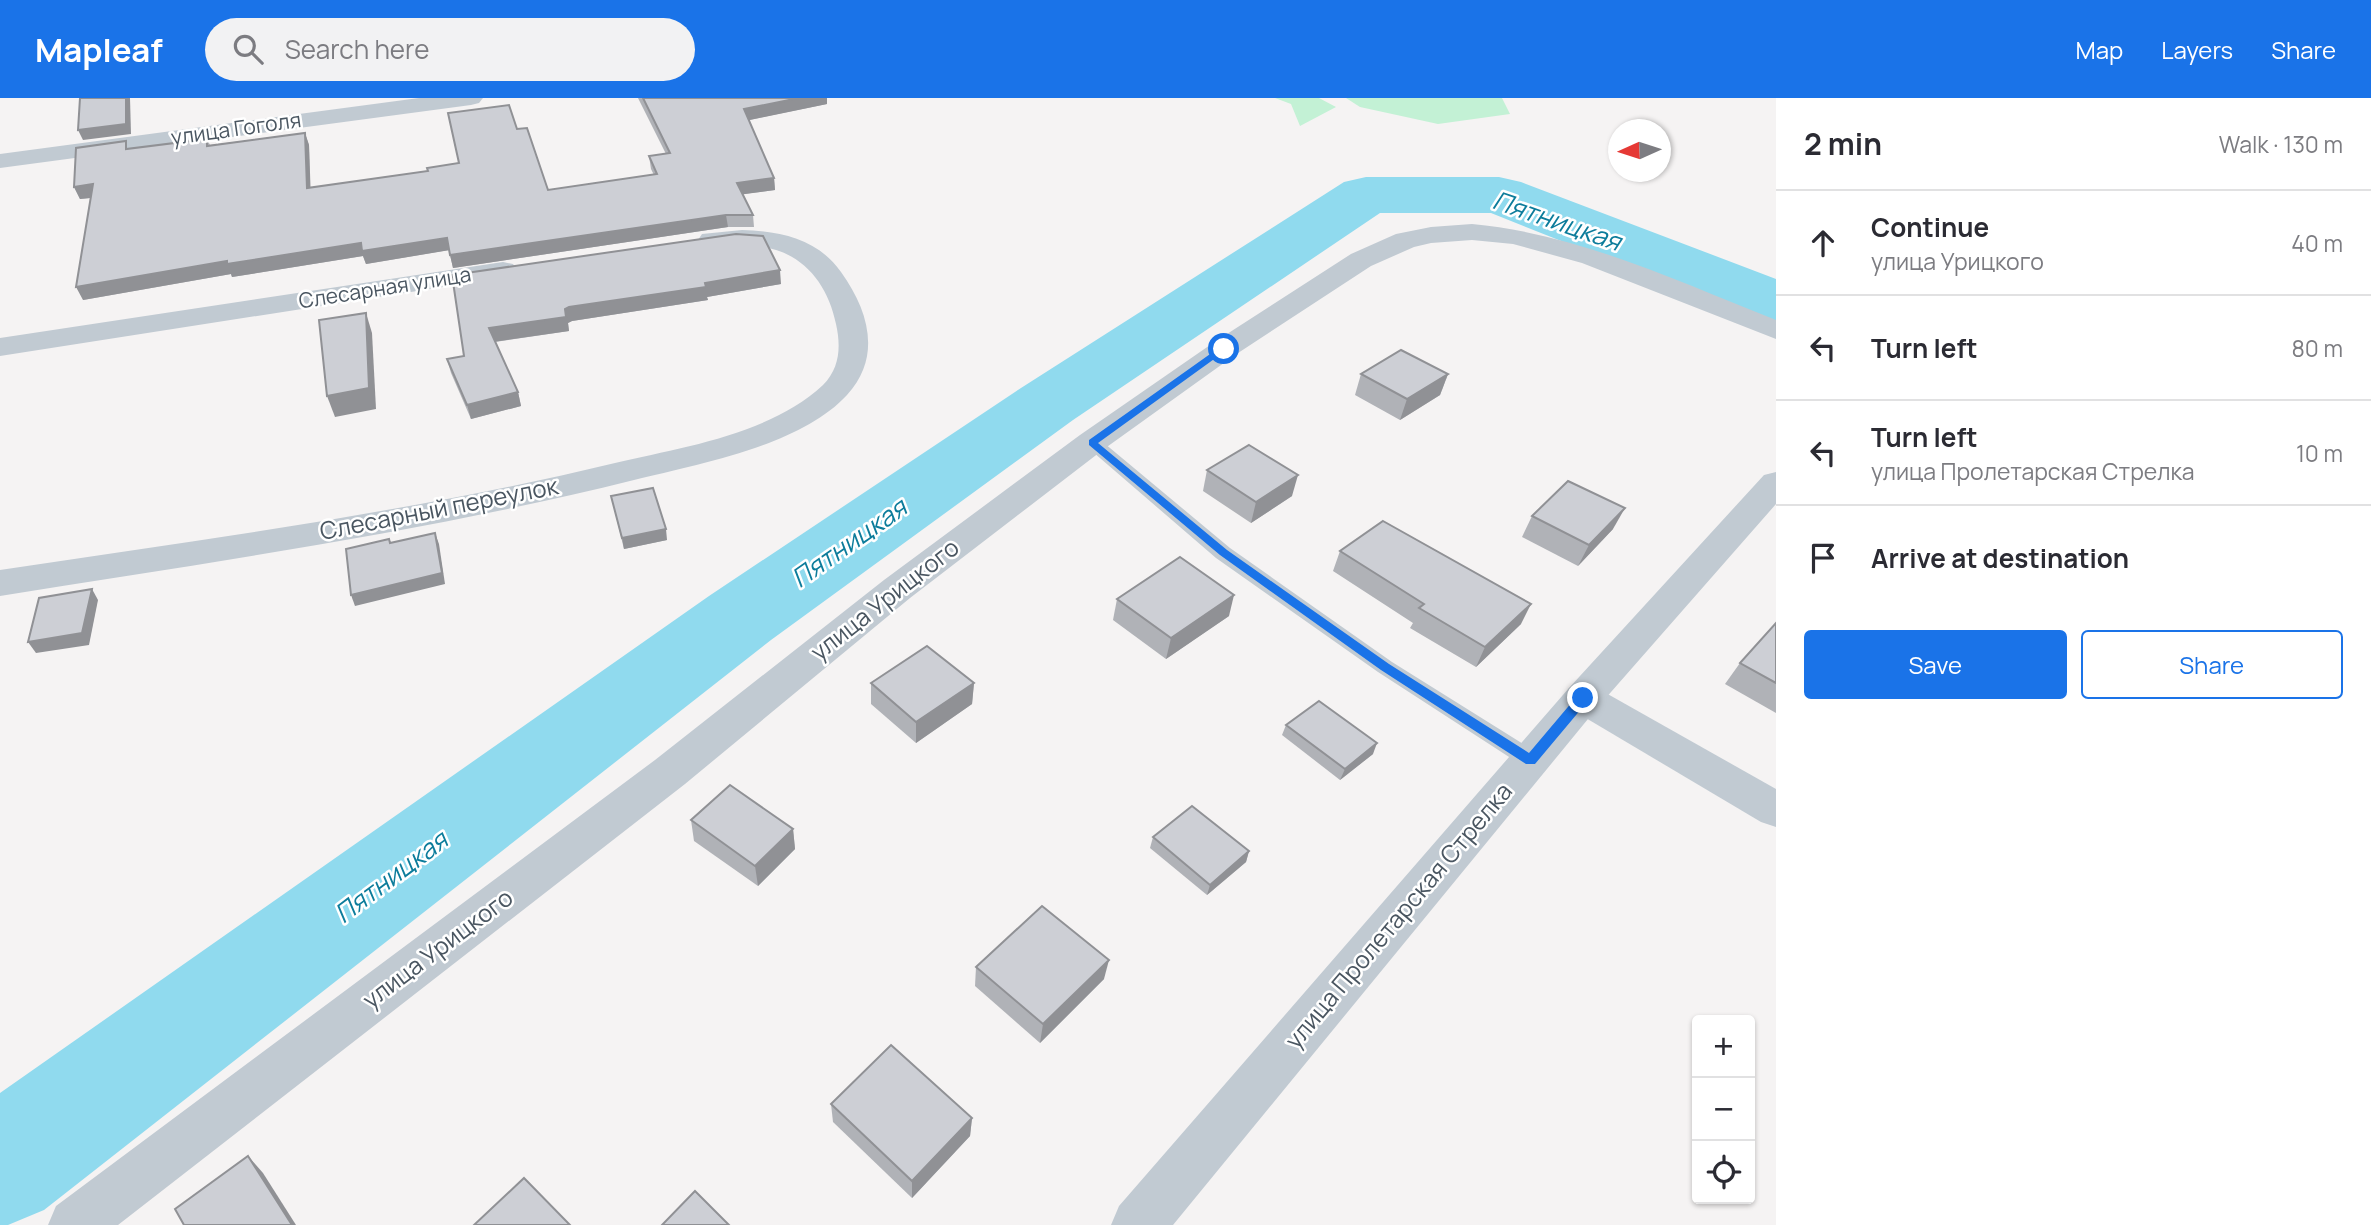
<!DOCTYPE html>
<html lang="en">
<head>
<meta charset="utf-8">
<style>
  body { margin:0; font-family:Manrope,sans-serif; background:#f2f2f3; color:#2b2b33 }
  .controls { position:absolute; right:21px; bottom:21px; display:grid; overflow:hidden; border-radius:7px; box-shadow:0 2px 5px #0004 }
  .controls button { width:63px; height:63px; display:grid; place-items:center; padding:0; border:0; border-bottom:2px solid #e1e1e2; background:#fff; color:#2b2b33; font:35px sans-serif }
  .compass { position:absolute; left:1608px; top:21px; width:63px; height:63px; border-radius:50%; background:#fff; box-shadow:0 2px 5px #0004; rotate:267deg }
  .stop { position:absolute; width:21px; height:21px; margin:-16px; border:5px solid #1a73e8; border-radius:50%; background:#fff }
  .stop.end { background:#1a73e8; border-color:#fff; box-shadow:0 2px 7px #0008 }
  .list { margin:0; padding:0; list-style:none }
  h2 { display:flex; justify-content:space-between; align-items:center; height:91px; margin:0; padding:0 28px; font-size:30px }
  h2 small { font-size:23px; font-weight:400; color:#7c7c81 }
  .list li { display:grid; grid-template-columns:46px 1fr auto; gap:21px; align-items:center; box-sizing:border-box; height:105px; padding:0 28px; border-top:2px solid #e1e1e2 }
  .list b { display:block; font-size:26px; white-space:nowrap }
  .list p { margin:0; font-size:23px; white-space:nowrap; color:#7c7c81 }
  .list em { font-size:23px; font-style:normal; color:#7c7c81 }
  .actions { display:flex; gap:14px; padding:21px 28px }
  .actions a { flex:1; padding:16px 0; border:2px solid #1a73e8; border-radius:7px; text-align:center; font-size:24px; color:#1a73e8 }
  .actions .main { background:#1a73e8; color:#fff }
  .icon { flex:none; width:38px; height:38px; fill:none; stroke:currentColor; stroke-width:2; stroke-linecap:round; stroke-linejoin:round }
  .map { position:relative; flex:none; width:1776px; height:1127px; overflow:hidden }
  header { display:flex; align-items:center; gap:42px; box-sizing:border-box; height:98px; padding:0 35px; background:#1a73e8; color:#fff }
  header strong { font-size:33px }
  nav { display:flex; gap:38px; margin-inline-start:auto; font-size:24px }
  .search { width:490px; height:63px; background:#f2f2f3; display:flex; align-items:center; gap:18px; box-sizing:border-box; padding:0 24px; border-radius:38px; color:#7c7c81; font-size:26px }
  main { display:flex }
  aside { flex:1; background:#fff }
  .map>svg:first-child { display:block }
  .green { fill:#c3f1d5 }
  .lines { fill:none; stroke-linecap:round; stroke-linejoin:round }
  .river { fill:#90daee; fill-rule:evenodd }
  .service { fill:#c1cad2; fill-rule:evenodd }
  .minor { fill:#c1cad2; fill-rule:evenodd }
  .tertiary { fill:#c1cad2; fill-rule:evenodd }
  .wall { fill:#b0b2b7 }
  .shaded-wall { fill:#909195 }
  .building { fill:#cdcfd5; stroke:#909195; stroke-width:2 }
  .route { fill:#1a73e8 }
  .labels { text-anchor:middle; stroke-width:5; stroke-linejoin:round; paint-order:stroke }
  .far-street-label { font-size:21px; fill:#4a5661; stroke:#fff }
  .street-label { font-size:24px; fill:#4a5661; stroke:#fff }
  .water-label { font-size:26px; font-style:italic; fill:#0c7c9b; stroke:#fff }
</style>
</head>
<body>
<header>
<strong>Mapleaf</strong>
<div class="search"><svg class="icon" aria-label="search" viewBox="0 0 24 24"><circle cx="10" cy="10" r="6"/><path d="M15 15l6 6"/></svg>Search here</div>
<nav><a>Map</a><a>Layers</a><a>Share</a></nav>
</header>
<main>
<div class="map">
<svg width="1776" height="1127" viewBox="0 0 1776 1127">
  <rect width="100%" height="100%" fill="#f5f3f3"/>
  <g class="green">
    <polygon points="1275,0 1319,0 1336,9 1300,28 1291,6"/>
    <polygon points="1346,0 1502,0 1510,16 1438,26 1360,9"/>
  </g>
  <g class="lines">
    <polygon class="river" points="1366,79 1499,79 1521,84 1776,181 1776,225 1752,219 1491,115 1380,115 1073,322 771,542 44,1112 8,1127 0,1127 0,995 709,498 1021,290 1344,84"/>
    <polygon class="service" points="1092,339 1098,340 1230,450 1392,564 1539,656 1542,662 1539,668 1531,671 1523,668 1378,574 1216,460 1086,348 1083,344"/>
    <g class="minor">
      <polygon points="419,0 483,0 479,5 471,7 0,70 0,56"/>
      <path d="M1472 126C1579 136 1677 183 1776 222V241L1582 165 1513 146 1472 142 1431 145 1414 149 1371 168 1235 257 1104 351 910 500 685 686 118 1127H48L56 1108 655 662 884 482 1080 337 1213 245 1351 156 1396 136 1431 129Z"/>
      <path d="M742 132C780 133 818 141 841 174 869 213 882 259 847 297 800 348 699 366 634 382 425 434 212 464 0 498V472C206 441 412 414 615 365 683 349 769 337 823 287 840 270 841 248 836 226 827 182 798 149 751 148 735 148 718 152 702 148L698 142 702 136Z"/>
      <polygon points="503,164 513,166 517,172 513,178 0,258 0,240"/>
      <polygon points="1583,585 1597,590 1776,691 1776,729 1761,724 1569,610 1563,600 1569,590"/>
    </g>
    <polygon class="tertiary" points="1776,374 1776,406 1597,610 1173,1127 1111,1127 1119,1108 1569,590 1764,377"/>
  </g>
  <g class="wall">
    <polygon points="638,0 827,0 827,6 749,22 774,80 775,92 743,96 753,117 754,129 728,129 453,170 449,152 366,166 363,158 232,179 231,176 83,202 91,100 80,101 74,89 207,41 210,47 305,35 309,47 310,90 428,73 459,65 517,31 548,92 654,77 651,71 649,58 666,56"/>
    <polygon points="452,177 781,186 707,199 708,202 572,223 568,225 569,233 495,244 518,294 521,308 471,321 451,275 447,261 464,258"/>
    <polygon points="1361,276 1448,276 1440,297 1400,322 1355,297"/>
    <polygon points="1207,372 1292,398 1251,425 1203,393"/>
    <polygon points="611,398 667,442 624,451"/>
    <polygon points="1532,418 1613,431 1578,468 1522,439"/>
    <polygon points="1340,453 1521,526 1476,569 1410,530 1413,525 1333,473"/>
    <polygon points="1117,501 1229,518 1166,561 1113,522"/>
    <polygon points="1776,525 1776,615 1725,586 1740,565"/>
    <polygon points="871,585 974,585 972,606 916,645 871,606"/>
    <polygon points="1286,627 1373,656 1340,682 1282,637"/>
    <polygon points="691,722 793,731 795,751 758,788 694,743"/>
    <polygon points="1153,739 1249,753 1246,764 1207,797 1150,750"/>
    <polygon points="976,869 1104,881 1040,945 975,888"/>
    <polygon points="831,1006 972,1020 970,1038 912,1100 833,1024"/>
  </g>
  <g class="shaded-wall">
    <polygon points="126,0 130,0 131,36 83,42 78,32"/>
    <polygon points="799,0 827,0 827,6 745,23 744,11"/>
    <polygon points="305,35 309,47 311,103 307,90"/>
    <polygon points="774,80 775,92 738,97 737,85"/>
    <polygon points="93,86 99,99 80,101 74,89"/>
    <polygon points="726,117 728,129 453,170 450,157"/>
    <polygon points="447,140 450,152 366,166 363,158 232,179 231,176 83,202 76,189 227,163 361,145"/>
    <polygon points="780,172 781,186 707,199 708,202 572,223 568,225 569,233 493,244 489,230 565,211 569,209"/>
    <polygon points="366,215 372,235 376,311 335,319 327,298"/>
    <polygon points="1448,276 1440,297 1400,322 1407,301"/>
    <polygon points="518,294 521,308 471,321 467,307"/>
    <polygon points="1298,377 1292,398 1251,425 1256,404"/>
    <polygon points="1625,410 1613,431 1578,468 1589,447"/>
    <polygon points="666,431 667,442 624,451 622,440"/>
    <polygon points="435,435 439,446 445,486 355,508 351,497"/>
    <polygon points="92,491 98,502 89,547 36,555 28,544"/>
    <polygon points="1234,497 1229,518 1166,561 1171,540"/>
    <polygon points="1531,506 1521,526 1476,569 1485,549"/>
    <polygon points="974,585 972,606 916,645 916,624"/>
    <polygon points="1377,645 1373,656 1340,682 1345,671"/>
    <polygon points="793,731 795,751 758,788 755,768"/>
    <polygon points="1249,753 1246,764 1207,797 1210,787"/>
    <polygon points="1109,862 1104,881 1040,945 1043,926"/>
    <polygon points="972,1020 970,1038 912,1100 912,1083"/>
    <polygon points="248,1058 263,1075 296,1127 292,1127"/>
  </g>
  <g class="building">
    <polygon points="80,0 126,0 126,26 78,32"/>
    <polygon points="643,0 799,0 744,11 774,80 737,85 753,117 726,117 450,157 447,140 362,153 361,145 227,166 227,163 76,189 93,86 74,89 76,50 126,43 126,51 207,41 207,48 305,35 307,90 428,73 427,70 459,65 448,15 509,7 517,31 527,30 548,92 657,76 649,58 670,55"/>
    <polygon points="736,136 763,138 780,172 705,185 706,189 569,209 565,211 566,219 489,230 518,294 467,307 447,261 464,258 452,177"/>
    <polygon points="366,215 369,290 327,298 319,222"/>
    <polygon points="1401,252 1448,276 1407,301 1361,276"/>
    <polygon points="1249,347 1298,377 1256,404 1207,372"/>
    <polygon points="1568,383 1625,410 1589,447 1532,418"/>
    <polygon points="653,390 666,431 622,440 611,398"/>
    <polygon points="1383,423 1531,506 1485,549 1419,510 1424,506 1340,453"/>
    <polygon points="435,435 442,475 351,497 346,451 389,441 390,445"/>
    <polygon points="1180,459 1234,497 1171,540 1117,501"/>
    <polygon points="92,491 82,535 28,544 39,500"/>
    <polygon points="1776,525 1776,585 1740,565"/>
    <polygon points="927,548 974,585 916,624 871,585"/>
    <polygon points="1319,603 1377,645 1345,671 1286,627"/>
    <polygon points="730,687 793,731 755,768 691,722"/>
    <polygon points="1192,708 1249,753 1210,787 1153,739"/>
    <polygon points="1042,808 1109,862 1043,926 976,869"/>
    <polygon points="891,947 972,1020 912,1083 831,1006"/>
    <polygon points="248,1058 292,1127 184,1127 175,1111"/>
    <polygon points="524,1080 570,1127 474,1127"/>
    <polygon points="695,1093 729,1127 662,1127"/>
  </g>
  <polygon class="route" points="1220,249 1228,251 1098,345 1227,452 1389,566 1529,655 1578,597 1587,597 1587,604 1535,666 1526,666 1381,572 1220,457 1089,347 1089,342"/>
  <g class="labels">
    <g class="far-street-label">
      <text transform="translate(236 31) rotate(-8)" y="7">улица Гоголя</text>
      <text transform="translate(385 190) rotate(-9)" y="7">Слесарная улица</text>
    </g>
    <g class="street-label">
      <text transform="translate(439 411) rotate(-11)" y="8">Слесарный переулок</text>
      <text transform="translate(885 502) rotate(-38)" y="8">улица Урицкого</text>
      <text transform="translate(1399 818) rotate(-50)" y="8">улица Пролетарская Стрелка</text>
      <text transform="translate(438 851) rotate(-37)" y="8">улица Урицкого</text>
    </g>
    <g class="water-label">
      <text transform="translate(1557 123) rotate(19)" y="9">Пятницкая</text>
      <text transform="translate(849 445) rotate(-35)" y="9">Пятницкая</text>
      <text transform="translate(391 779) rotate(-37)" y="9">Пятницкая</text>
    </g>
  </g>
</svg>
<div class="controls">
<button>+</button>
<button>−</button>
<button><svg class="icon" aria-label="locate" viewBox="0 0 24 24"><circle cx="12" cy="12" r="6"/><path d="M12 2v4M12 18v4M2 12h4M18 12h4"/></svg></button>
</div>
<svg class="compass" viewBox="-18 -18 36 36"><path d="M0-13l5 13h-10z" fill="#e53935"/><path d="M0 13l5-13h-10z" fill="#7c7c81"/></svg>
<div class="stop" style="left:1224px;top:251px"></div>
<div class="stop end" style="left:1583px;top:600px"></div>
</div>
<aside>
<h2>2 min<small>Walk · 130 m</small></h2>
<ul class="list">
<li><svg class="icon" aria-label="ahead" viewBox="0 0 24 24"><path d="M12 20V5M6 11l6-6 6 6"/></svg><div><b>Continue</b><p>улица Урицкого</p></div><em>40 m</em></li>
<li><svg class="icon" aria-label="left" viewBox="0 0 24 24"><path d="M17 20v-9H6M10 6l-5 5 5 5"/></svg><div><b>Turn left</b></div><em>80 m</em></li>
<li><svg class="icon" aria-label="left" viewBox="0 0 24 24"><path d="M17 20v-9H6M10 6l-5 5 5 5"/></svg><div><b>Turn left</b><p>улица Пролетарская Стрелка</p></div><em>10 m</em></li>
<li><svg class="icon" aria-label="arrive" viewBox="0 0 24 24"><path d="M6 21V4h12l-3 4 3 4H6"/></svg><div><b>Arrive at destination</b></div></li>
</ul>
<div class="actions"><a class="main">Save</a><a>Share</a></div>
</aside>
</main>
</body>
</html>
